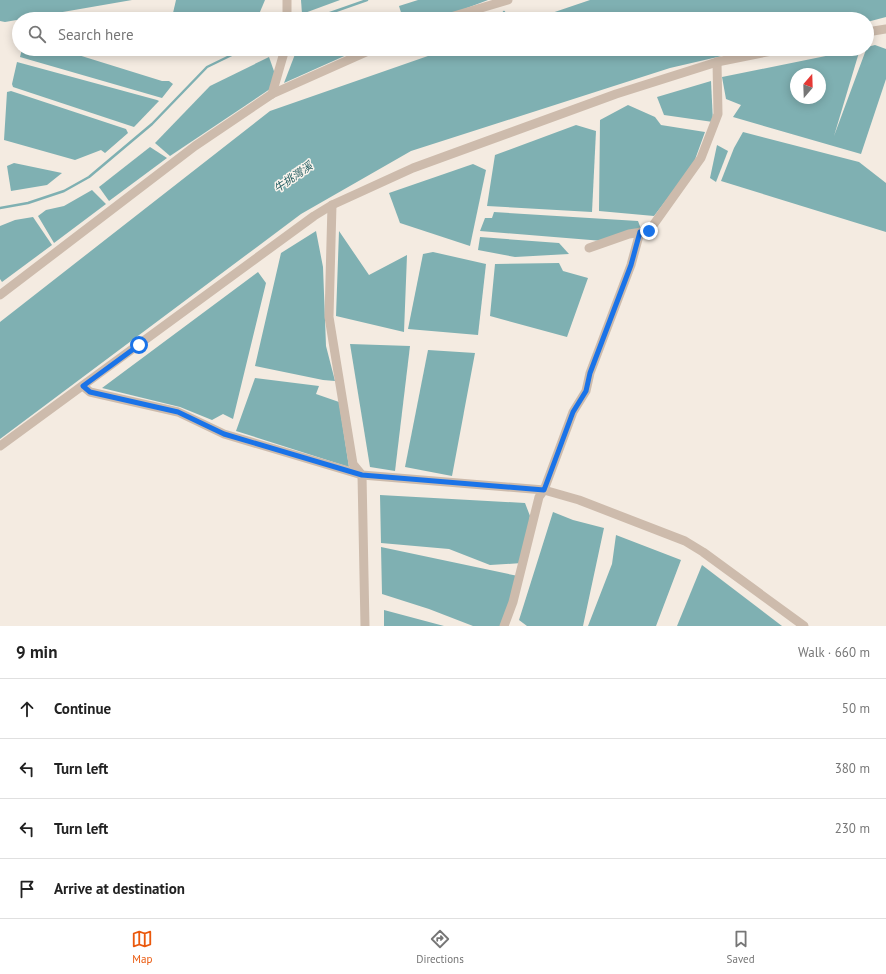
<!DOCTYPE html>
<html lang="en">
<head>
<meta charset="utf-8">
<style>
  body { margin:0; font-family:"PT Sans","Noto Sans TC",sans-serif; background:#f2f2f2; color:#222 }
  .compass { position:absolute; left:790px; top:68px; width:36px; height:36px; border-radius:50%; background:#fff; box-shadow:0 2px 10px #0003; rotate:19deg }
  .stop { position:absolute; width:12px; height:12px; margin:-9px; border:3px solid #1a73e8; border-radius:50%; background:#fff }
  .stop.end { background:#1a73e8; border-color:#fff; box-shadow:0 1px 4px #0008 }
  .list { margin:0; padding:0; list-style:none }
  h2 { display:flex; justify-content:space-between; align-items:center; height:52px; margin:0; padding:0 16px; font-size:17px }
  h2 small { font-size:13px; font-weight:400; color:#767676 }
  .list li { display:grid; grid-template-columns:26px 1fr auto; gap:12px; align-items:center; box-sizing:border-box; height:60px; padding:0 16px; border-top:1px solid #e0e0e0 }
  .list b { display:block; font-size:15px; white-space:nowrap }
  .list em { font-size:13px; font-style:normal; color:#767676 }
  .icon { flex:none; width:22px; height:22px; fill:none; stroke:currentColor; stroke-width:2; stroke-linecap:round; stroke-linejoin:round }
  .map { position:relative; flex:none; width:886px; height:626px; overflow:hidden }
  .search { position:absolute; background:#fff; box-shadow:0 2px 10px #0003; left:12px; right:12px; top:12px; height:44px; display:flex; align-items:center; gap:10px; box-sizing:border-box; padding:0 14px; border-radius:22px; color:#767676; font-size:15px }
  .sheet { height:292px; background:#fff }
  nav { display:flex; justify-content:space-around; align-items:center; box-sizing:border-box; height:56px; border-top:1px solid #e0e0e0; background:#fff; font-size:11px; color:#767676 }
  nav a { display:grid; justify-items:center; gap:2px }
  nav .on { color:#ea580c }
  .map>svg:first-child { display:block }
  .water { fill:#7fb0b2; fill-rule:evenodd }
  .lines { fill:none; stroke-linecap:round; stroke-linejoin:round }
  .stream { stroke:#7fb0b2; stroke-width:2.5 }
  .minor { stroke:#cdbbac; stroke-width:9 }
  .route { stroke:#1a73e8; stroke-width:5 }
  .labels { text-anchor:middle; stroke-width:3; stroke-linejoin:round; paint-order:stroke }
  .water-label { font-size:11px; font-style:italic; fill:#1f5a5e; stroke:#fbf5ee }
</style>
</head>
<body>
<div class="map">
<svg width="886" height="626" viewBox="0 0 886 626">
  <rect width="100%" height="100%" fill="#f4ebe1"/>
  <g class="water">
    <polygon points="0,0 132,0 5,22 0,21"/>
    <polygon points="176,0 265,0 257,19 178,19 173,13"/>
    <polygon points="301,0 340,0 302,14"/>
    <polygon points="418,0 488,0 438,19 403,19 399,6"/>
    <polygon points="590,0 886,0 886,17 867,22 867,19 534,19"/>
    <path d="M875 45 886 49V79L861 154 733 117 741 105 726 99 722 77 860 49 834 136 867 47ZM796 74H820V98H796Z"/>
    <polygon points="22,49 59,49 162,81 169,81 173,84 162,98 20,57"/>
    <polygon points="297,49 360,49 284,83"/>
    <polygon points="448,49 752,49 670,68 411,151 301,214 0,439 0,322 270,111"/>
    <polygon points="269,57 275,74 270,89 170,156 155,143 210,86"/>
    <polygon points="17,62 157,100 159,101 134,127 13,87 12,84"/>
    <polygon points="711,81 713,122 664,115 657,97"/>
    <polygon points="11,91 126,129 128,133 105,153 101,150 75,160 4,140 7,92"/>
    <polygon points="628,105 655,117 661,125 705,132 693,165 654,216 599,211 600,120"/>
    <polygon points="576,125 596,131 592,212 487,206 495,155"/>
    <polygon points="743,132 859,162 886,183 886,232 721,181 734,148"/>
    <polygon points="717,145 728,151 716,182 710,178"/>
    <polygon points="150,147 167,158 109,201 99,187"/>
    <polygon points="14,163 62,173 47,185 11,191 7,166"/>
    <polygon points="473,164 486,170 470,246 400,223 389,193"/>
    <polygon points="92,190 106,204 54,243 38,216 46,210 64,206"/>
    <polygon points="494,212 638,221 641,229 603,241 480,231 485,218 492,218"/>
    <polygon points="33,217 52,245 2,282 0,279 0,226 15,220"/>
    <polygon points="316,231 323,267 326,346 335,381 323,380 255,366 281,253"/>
    <polygon points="339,231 369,275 407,255 404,332 336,316"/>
    <polygon points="480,237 559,243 569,254 515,257 478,250"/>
    <polygon points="433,252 486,264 478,335 408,329 423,254"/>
    <polygon points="559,263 563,271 588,278 567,337 490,316 495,264"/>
    <polygon points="258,272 266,283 233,419 223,414 212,420 180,407 102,388"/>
    <polygon points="350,344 410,346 395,471 370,467"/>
    <polygon points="428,350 475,353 452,476 405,467"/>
    <polygon points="255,378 319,386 316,394 339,402 349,467 236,431"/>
    <polygon points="380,495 525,503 530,516 522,563 490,565 449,549 381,543"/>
    <polygon points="553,512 573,520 604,528 583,626 527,626 519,620"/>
    <polygon points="616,535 681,560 656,626 588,626 612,564"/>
    <polygon points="381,547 518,576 505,626 473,626 429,609 382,594"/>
    <polygon points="702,565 782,626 677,626"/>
    <polygon points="384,610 444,626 384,626"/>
  </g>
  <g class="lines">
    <g class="stream">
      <polyline points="504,12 506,19"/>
      <polyline points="313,19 367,0"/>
      <polyline points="0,208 28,203 64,191 89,177 152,124 207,67 244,49"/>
    </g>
    <g class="minor">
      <polyline points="287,19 287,0"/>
      <polyline points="444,19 508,0"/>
      <polyline points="867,32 886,29"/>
      <polyline points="272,94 285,49"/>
      <polyline points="332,205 329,317 353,464 362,475 365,626"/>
      <polyline points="589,248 629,234 649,231 701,158 718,114 717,62"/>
      <polyline points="0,295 195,146 272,94 373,49"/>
      <polyline points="83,386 90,392 178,412 224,434 362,475 544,490 579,500 685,541 703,552 804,626"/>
      <polyline points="0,446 314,216 332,205 413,168 616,94 717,62 782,49"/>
      <polyline points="504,626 513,602 539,497 544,490 573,412 586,391 590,373 631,265 640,232"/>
    </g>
  </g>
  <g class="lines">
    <polyline class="route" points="139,345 83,386 90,392 178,412 224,434 362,475 544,490 573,412 586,391 590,373 631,265 640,232 649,231"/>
  </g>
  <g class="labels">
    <g class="water-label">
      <text transform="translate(293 177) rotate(-35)" y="4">牛挑灣溪</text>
    </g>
  </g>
</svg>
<svg class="compass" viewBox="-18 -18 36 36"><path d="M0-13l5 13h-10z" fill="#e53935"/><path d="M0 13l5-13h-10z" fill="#767676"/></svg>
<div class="stop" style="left:139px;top:345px"></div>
<div class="stop end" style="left:649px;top:231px"></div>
<div class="search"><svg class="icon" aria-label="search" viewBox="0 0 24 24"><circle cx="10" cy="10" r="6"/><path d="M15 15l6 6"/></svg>Search here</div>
</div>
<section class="sheet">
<h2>9 min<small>Walk · 660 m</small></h2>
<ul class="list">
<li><svg class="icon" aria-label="ahead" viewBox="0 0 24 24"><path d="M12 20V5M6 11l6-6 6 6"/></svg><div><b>Continue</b></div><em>50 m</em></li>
<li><svg class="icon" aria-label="left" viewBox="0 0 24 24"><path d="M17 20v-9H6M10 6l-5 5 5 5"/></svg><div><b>Turn left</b></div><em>380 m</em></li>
<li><svg class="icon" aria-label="left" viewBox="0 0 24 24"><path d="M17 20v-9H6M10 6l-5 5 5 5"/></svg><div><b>Turn left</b></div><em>230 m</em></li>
<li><svg class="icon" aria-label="arrive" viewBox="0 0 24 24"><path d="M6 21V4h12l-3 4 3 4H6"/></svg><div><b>Arrive at destination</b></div></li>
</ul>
</section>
<nav>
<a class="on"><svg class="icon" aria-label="map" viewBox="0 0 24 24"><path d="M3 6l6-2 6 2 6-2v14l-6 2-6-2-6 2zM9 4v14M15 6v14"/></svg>Map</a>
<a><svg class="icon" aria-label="directions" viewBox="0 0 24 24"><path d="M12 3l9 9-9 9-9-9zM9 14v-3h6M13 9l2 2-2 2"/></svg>Directions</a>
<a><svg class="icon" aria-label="saved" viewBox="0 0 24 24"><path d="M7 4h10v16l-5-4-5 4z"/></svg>Saved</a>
</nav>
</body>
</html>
